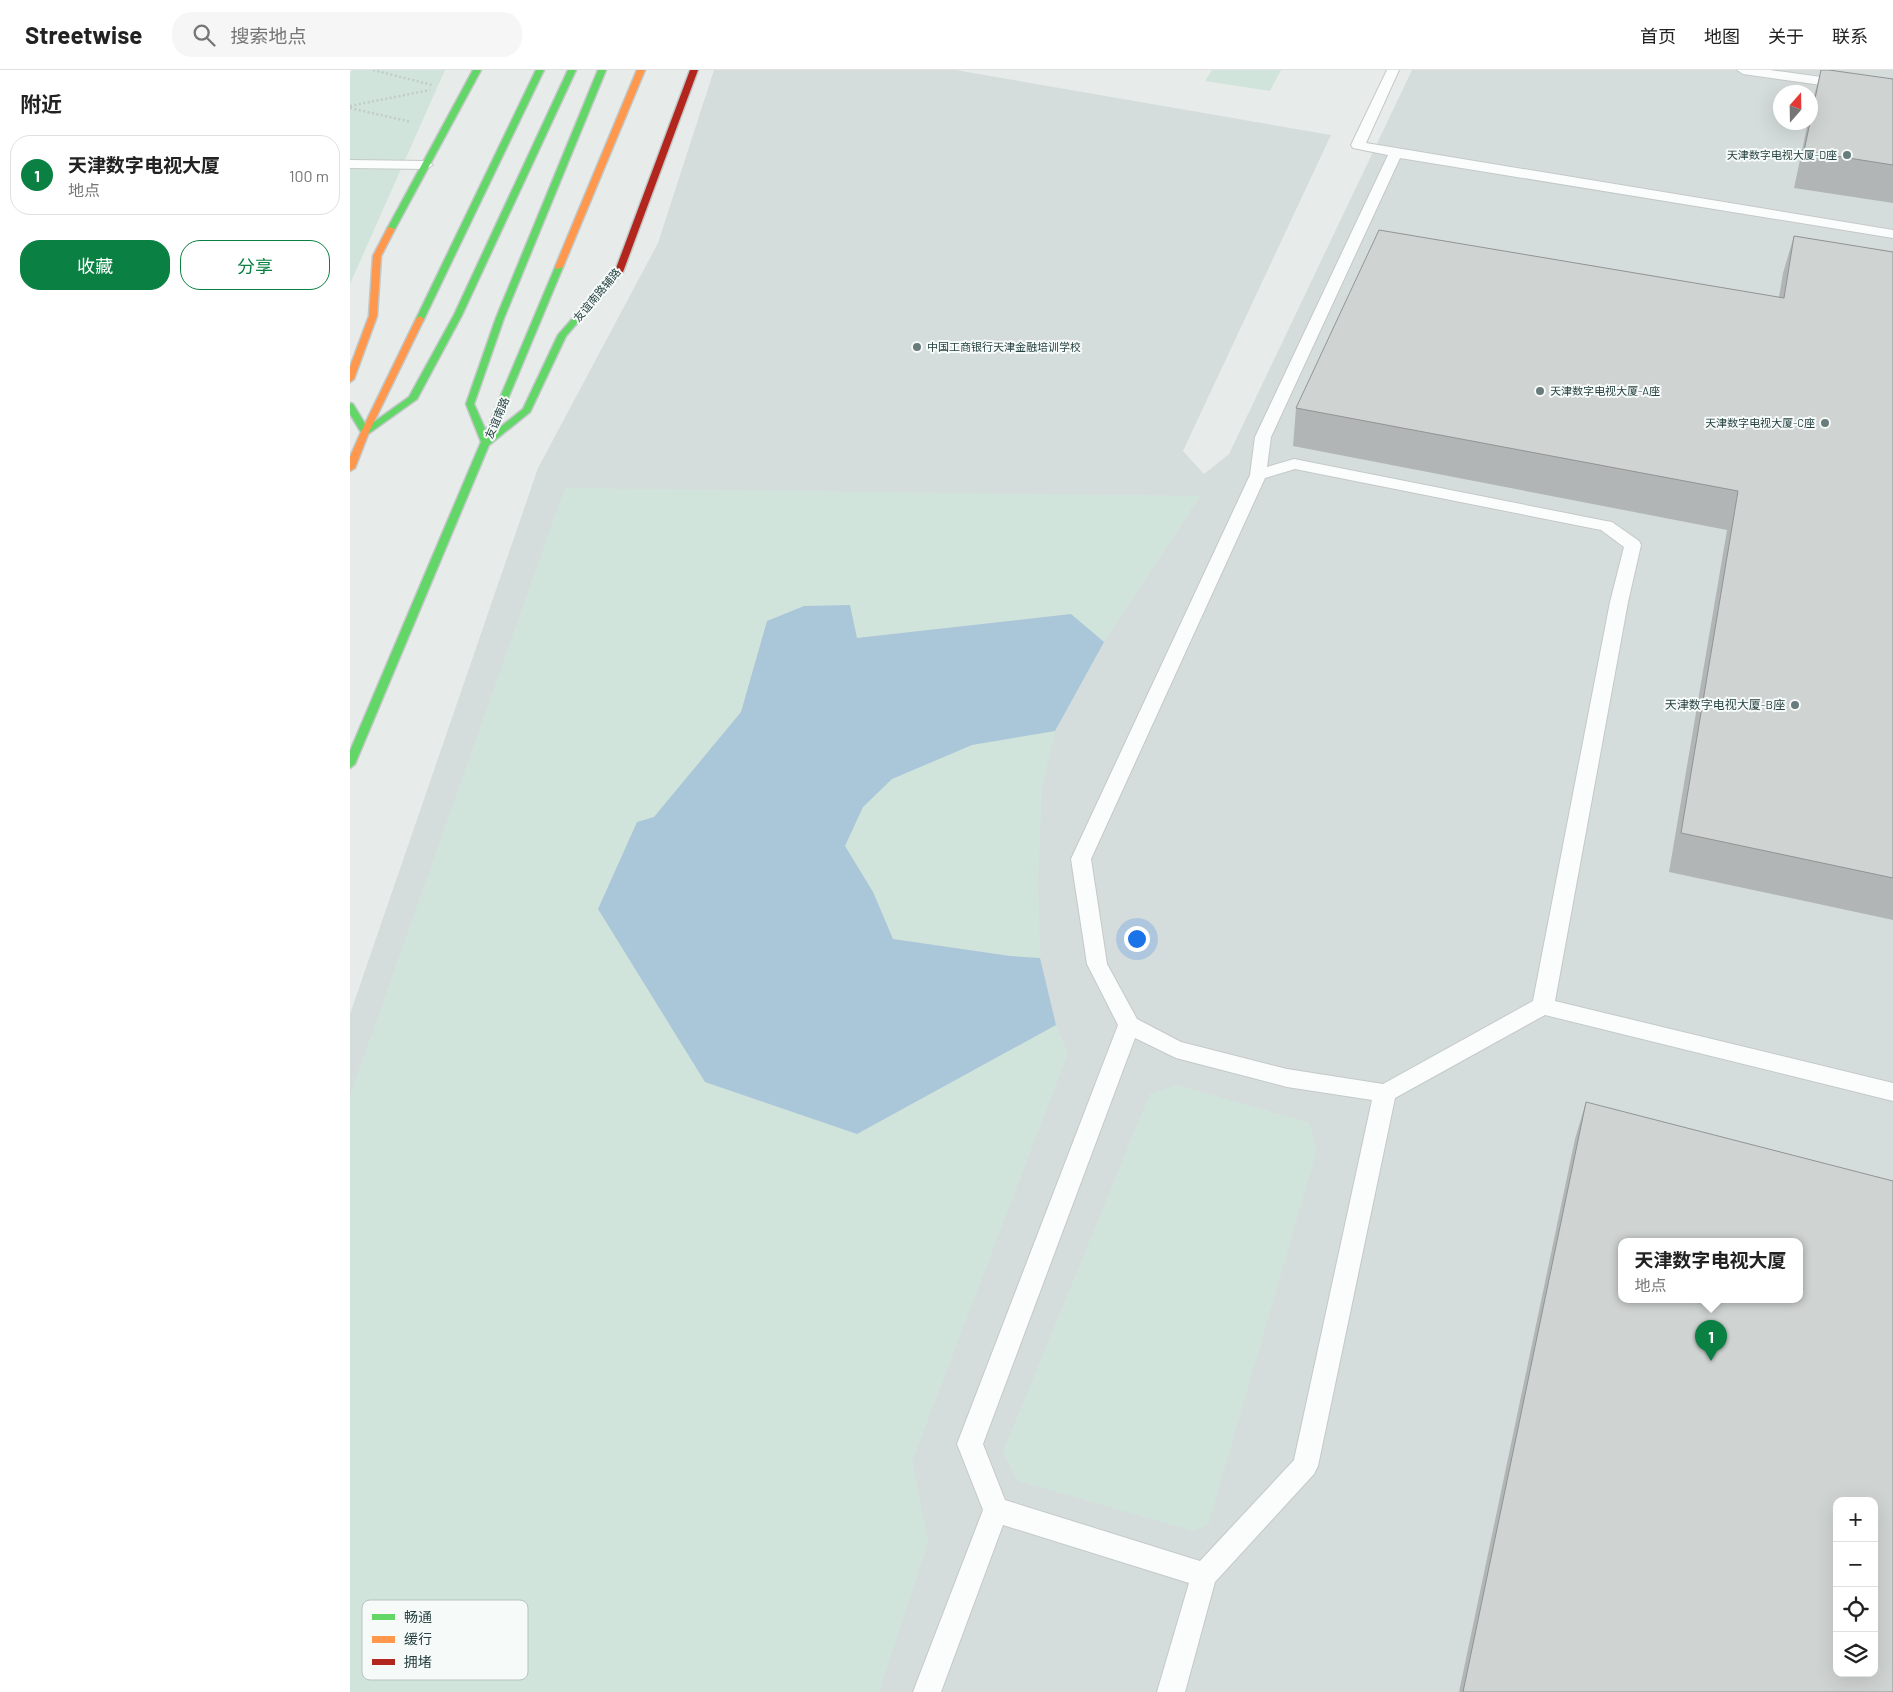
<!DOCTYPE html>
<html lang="zh">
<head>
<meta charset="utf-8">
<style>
  body { margin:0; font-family:Barlow,"Noto Sans SC",sans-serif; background:#f6f6f6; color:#222 }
  .controls { position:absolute; right:15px; bottom:15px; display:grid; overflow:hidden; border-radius:10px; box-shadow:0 5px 20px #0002 }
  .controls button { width:45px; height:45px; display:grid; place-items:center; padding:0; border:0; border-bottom:1px solid #e0e0e0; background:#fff; color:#222; font:25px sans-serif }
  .compass { position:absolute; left:1423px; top:15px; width:45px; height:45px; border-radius:50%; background:#fff; box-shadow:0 5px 20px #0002; rotate:20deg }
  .you { position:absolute; left:786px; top:868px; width:18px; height:18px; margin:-12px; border:4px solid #fff; border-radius:50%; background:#1a73e8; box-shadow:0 0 0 8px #1a73e833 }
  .badge { display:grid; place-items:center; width:32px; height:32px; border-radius:50%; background:#0b8043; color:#fff; font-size:16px; font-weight:700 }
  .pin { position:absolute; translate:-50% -41px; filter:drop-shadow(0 1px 2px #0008) }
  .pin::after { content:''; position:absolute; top:26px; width:18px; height:15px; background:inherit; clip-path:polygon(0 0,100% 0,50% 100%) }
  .popup { position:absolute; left:1268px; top:1168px; width:185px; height:65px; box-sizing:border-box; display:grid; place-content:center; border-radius:10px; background:#fff; filter:drop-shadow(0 1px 4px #0005); font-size:16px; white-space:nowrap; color:#767676 }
  .popup b { font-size:19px; color:#222 }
  .popup::after { content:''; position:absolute; left:50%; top:100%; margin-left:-10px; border:10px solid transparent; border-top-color:#fff }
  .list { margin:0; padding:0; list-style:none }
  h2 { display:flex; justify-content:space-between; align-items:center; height:65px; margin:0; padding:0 20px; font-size:21px }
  h2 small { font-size:16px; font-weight:400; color:#767676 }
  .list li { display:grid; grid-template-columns:32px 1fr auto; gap:15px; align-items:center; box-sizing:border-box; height:80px; margin:0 10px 10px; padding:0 10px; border:1px solid #e0e0e0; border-radius:20px }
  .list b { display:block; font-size:19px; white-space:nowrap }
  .list p { margin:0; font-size:16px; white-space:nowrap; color:#767676 }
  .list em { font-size:16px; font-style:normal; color:#767676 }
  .actions { display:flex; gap:10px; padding:15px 20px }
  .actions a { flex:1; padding:11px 0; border:1px solid #0b8043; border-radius:20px; text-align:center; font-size:18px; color:#0b8043 }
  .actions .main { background:#0b8043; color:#fff }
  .icon { flex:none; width:28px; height:28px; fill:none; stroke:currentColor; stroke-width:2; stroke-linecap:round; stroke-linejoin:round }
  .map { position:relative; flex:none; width:1543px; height:1622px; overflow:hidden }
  header { display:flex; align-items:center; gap:30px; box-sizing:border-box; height:70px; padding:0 25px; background:#fff; border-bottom:1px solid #e0e0e0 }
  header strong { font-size:24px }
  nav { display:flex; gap:28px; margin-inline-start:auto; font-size:18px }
  .search { width:350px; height:45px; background:#f6f6f6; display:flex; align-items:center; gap:12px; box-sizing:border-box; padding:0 18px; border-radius:20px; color:#767676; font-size:19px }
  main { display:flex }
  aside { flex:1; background:#fff }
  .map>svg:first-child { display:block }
  .built { fill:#d5dddc; fill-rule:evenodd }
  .green { fill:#d1e4dc }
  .water { fill:#a9c7d9 }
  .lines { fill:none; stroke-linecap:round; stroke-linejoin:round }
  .lane-casing { stroke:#c4c9c8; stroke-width:2 }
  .fast-casing { stroke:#c1c8c7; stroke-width:3 }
  .slow-casing { stroke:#c1c8c7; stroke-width:3 }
  .jam-casing { stroke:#c1c8c7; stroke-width:3 }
  .path { stroke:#c3cbcb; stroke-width:2.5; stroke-dasharray:2 2.5; stroke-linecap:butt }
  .lane { fill:#fbfcfc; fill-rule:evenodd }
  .fast { fill:#63d668; fill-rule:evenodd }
  .slow { fill:#ff974d; fill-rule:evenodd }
  .jam { fill:#b3261e; fill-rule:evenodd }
  .wall { fill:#b2b5b5 }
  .building { fill:#cfd3d2; stroke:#919493; fill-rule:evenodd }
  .poi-dot { fill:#687c7b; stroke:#f6faf9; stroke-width:2 }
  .labels { text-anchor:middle; stroke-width:4; stroke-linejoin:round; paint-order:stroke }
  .far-poi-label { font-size:11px; fill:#24403f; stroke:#f6faf9; text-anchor:end }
  .far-street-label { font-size:11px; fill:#24403f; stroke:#f6faf9 }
  .poi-label { font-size:12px; fill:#24403f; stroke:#f6faf9; text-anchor:end }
  .key { fill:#f6faf9; stroke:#b7c2c1; stroke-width:1 }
  .key-label { font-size:14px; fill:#24403f }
</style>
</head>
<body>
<header>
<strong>Streetwise</strong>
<div class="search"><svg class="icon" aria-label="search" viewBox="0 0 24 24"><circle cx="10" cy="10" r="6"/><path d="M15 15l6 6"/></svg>搜索地点</div>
<nav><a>首页</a><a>地图</a><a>关于</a><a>联系</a></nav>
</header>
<main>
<aside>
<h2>附近<small></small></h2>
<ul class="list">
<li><span class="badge">1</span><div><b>天津数字电视大厦</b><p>地点</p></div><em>100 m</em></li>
</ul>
<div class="actions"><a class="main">收藏</a><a>分享</a></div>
</aside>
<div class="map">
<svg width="1543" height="1622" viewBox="0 0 1543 1622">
  <rect width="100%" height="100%" fill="#e7eceb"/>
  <path class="built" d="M364 0H606L981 65 833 381 854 404 879 384 1062 0H1543V1622H0V944L188 398 308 173ZM1430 22H1460V52H1430ZM1272 1172H1450V1230H1272ZM1487 1431H1524V1603H1487Z"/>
  <g class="green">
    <polygon points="2,0 95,0 0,214 0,4"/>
    <polygon points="862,0 931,0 920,21 855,11"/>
    <polygon points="215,418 850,426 754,572 721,544 506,568 417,551 391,642 304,748 355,1012 507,1064 706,955 718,983 562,1391 578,1472 529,1622 0,1622 0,1026"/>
    <polygon points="705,661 692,716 688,811 690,888 660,886 543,869 523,822 495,776 513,737 542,709 622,675"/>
    <polygon points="827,1015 959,1053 967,1079 858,1455 843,1461 668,1411 653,1382 800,1024"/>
  </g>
  <polygon class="water" points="500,535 507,568 721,544 754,572 705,661 622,675 542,709 513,737 495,776 523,822 543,869 660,886 690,888 706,955 507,1064 355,1012 248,839 287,752 304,747 391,642 417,551 454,536"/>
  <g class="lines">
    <defs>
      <g id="lane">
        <path d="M1037 0H1049L1016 73 1543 160V168L1050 88 921 367 917 397 944 389 1256 451 1262 452 1289 471 1291 475 1278 532 1205 931 1543 1013V1031L1195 945 1045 1028 968 1396 964 1404 865 1512 835 1622H807L839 1513 653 1455 591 1622H563L633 1440 607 1374 768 955 737 894 721 789 900 405 905 367 1038 85 1003 78 1001 75ZM945 399 1251 460 1274 477 1260 532 1183 931 1033 1014 937 999 831 972 787 949 757 894 741 789 915 408ZM785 968 826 988 937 1017 1022 1030 944 1390 850 1491 655 1430 633 1374Z"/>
        <polygon points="1387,0 1420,0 1543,17 1543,25 1393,4"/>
        <polygon points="0,90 76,91 83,95 76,99 0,98"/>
      </g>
      <g id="fast">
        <polygon points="123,0 131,0 45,159 38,161 37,159"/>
        <polygon points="186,0 194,0 74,249 73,251 67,251 66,249"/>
        <polygon points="218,0 226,0 112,245 67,329 18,364 12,364 0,344 0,333 3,334 17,357 59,327 104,245"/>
        <polygon points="248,0 256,0 154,248 124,334 136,361 206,195 213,197 144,362 173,339 208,265 236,233 239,233 243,235 216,266 180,342 139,375 5,694 0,698 0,681 131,372 116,334 146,248"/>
      </g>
      <g id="slow">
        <polygon points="287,0 295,0 213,197 206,199 205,197"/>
        <polygon points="38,157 45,159 31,186 27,246 4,309 0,312 0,297 19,246 23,186"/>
        <polygon points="70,246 74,249 19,362 5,398 0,401 0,387 11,362 66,249"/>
      </g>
      <polygon id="jam" points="340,0 348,0 273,202 242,237 236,237 236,233 265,201"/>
    </defs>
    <use href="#lane" class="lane-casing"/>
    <use href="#fast" class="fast-casing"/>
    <use href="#slow" class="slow-casing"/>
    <use href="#jam" class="jam-casing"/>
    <g class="path">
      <polyline points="23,0 82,15"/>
      <polyline points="0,36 80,20"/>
      <polyline points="0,38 61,52"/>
    </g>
    <use href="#lane" class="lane"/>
    <use href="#fast" class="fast"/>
    <use href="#slow" class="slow"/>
    <use href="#jam" class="jam"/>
  </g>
  <g class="wall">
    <polygon points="1471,0 1543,9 1543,133 1444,118 1458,52 1460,52 1460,40 1462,34"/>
    <polygon points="1444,166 1543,182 1543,850 1319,802 1377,460 943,376 946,338 1429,227 1433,203"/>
    <polygon points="1236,1032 1543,1622 1109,1622 1225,1069"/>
  </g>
  <g class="building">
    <polygon points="1471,0 1479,0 1543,9 1543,95 1454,81"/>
    <polygon points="1029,160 1434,228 1444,166 1543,182 1543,808 1331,763 1388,421 946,338"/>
    <path d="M1236 1032 1543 1111V1622H1113ZM1272 1172H1450V1230H1272ZM1487 1431H1524V1603H1487Z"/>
  </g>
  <g class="poi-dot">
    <circle cx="1497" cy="85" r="5"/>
    <circle cx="567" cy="277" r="5"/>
    <circle cx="1190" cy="321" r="5"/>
    <circle cx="1475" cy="353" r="5"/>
    <circle cx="1445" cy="635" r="5"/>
  </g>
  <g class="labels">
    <g class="far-poi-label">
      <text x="1487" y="89">天津数字电视大厦-D座</text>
      <text x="577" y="281" text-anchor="start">中国工商银行天津金融培训学校</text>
      <text x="1200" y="325" text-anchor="start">天津数字电视大厦-A座</text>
      <text x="1465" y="357">天津数字电视大厦-C座</text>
    </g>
    <g class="far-street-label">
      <text transform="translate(247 225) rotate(-50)" y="4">友谊南路辅路</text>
      <text transform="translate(147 348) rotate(-67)" y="4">友谊南路</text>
    </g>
    <g class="poi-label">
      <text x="1435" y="639">天津数字电视大厦-B座</text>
    </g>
  </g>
  <rect x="12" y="1530" width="166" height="80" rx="8" class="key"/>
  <rect x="22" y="1544" width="23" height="6" fill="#63d668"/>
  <rect x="22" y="1566" width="23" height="7" fill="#ff974d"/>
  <rect x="22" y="1589" width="23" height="6" fill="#b3261e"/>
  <g class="key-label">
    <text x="54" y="1552">畅通</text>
    <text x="54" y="1574">缓行</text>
    <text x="54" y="1597">拥堵</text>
  </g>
</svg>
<div class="controls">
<button>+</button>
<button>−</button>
<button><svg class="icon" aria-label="locate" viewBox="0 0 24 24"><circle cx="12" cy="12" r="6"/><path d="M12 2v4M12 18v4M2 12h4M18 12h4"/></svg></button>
<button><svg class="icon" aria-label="layers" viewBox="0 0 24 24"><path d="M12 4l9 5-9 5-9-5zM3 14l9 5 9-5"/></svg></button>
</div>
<svg class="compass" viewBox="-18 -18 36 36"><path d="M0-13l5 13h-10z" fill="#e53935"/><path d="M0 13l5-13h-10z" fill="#767676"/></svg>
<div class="you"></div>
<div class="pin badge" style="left:1361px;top:1291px">1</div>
<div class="popup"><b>天津数字电视大厦</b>地点</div>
</div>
</main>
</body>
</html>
